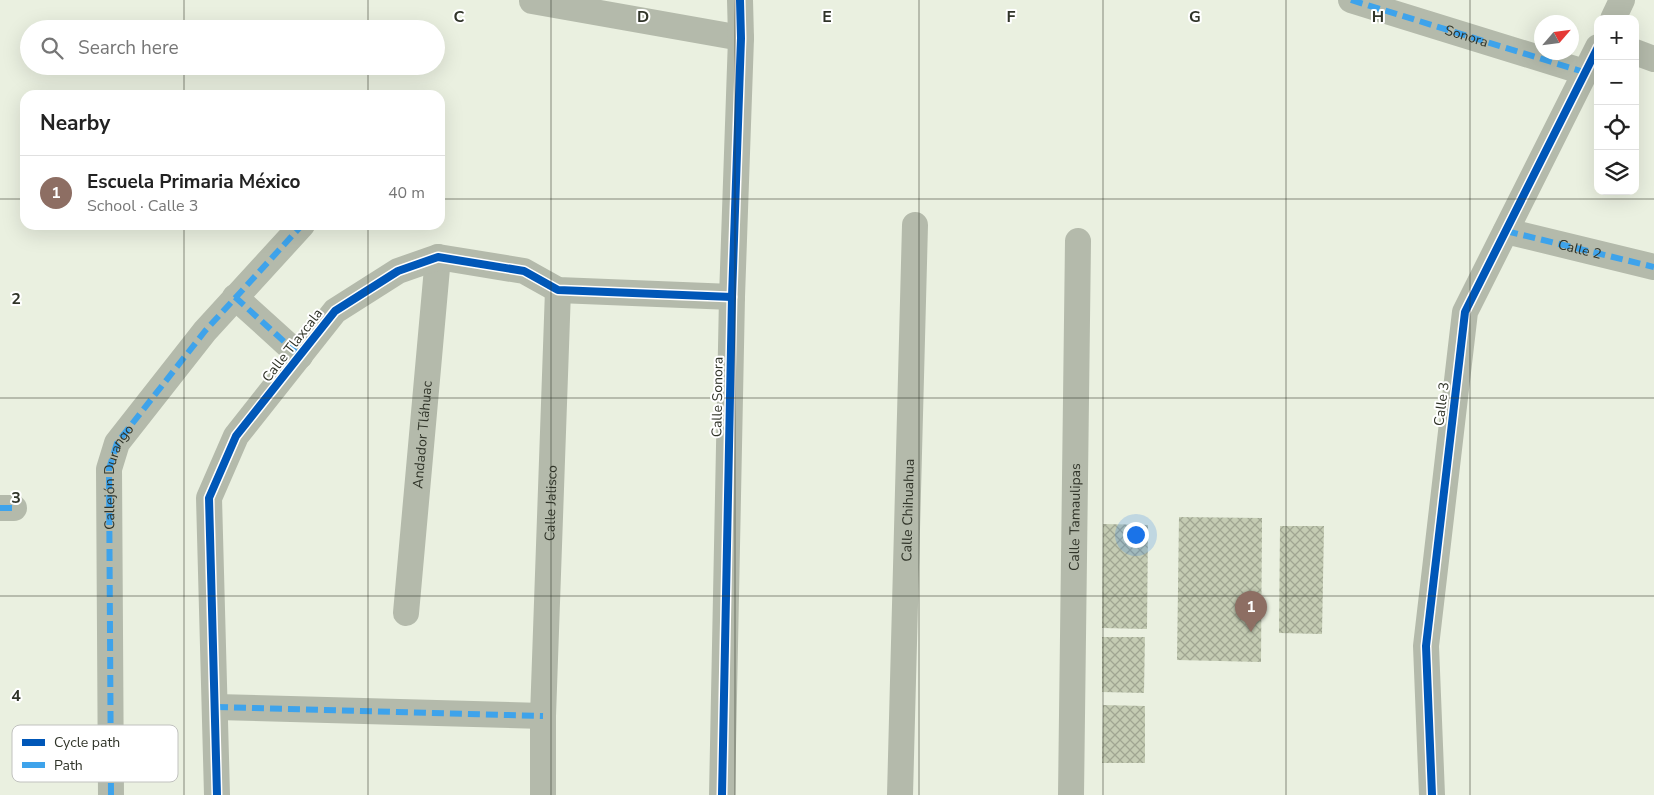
<!DOCTYPE html>
<html lang="en">
<head>
<meta charset="utf-8">
<style>
  body { margin:0; font-family:"Nunito Sans",sans-serif; background:#f2f2f2; color:#222 }
  .controls { position:absolute; right:15px; top:15px; display:grid; overflow:hidden; border-radius:10px; box-shadow:0 5px 20px #0002 }
  .controls button { width:45px; height:45px; display:grid; place-items:center; padding:0; border:0; border-bottom:1px solid #e0e0e0; background:#fff; color:#222; font:25px sans-serif }
  .compass { position:absolute; left:1534px; top:15px; width:45px; height:45px; border-radius:50%; background:#fff; box-shadow:0 5px 20px #0002; rotate:62deg }
  .you { position:absolute; left:1135px; top:534px; width:18px; height:18px; margin:-12px; border:4px solid #fff; border-radius:50%; background:#1a73e8; box-shadow:0 0 0 8px #1a73e833 }
  .badge { display:grid; place-items:center; width:32px; height:32px; border-radius:50%; background:#717669; color:#fff; font-size:16px; font-weight:700 }
  .pin { position:absolute; translate:-50% -41px; filter:drop-shadow(0 1px 2px #0008) }
  .pin::after { content:''; position:absolute; top:26px; width:18px; height:15px; background:inherit; clip-path:polygon(0 0,100% 0,50% 100%) }
  .list { margin:0; padding:0; list-style:none }
  h2 { display:flex; justify-content:space-between; align-items:center; height:65px; margin:0; padding:0 20px; font-size:21px }
  h2 small { font-size:16px; font-weight:400; color:#767676 }
  .list li { display:grid; grid-template-columns:32px 1fr auto; gap:15px; align-items:center; box-sizing:border-box; height:75px; padding:0 20px; border-top:1px solid #e0e0e0 }
  .list b { display:block; font-size:19px; white-space:nowrap }
  .list p { margin:0; font-size:16px; white-space:nowrap; color:#767676 }
  .list em { font-size:16px; font-style:normal; color:#767676 }
  .icon { flex:none; width:28px; height:28px; fill:none; stroke:currentColor; stroke-width:2; stroke-linecap:round; stroke-linejoin:round }
  .map { position:relative; flex:none; width:1654px; height:795px; overflow:hidden }
  .search { position:absolute; background:#fff; box-shadow:0 5px 20px #0002; left:20px; top:20px; width:425px; height:55px; display:flex; align-items:center; gap:12px; box-sizing:border-box; padding:0 18px; border-radius:28px; color:#767676; font-size:19px }
  .panel { position:absolute; background:#fff; box-shadow:0 5px 20px #0002; left:20px; top:90px; width:425px; height:140px; border-radius:15px }
  .map>svg:first-child { display:block }
  .building { fill:url(#building-cross-hatch) }
  .lines { fill:none; stroke-linecap:round; stroke-linejoin:round }
  .street { stroke:#b4baab; stroke-width:26 }
  .quiet { stroke:#3ea3eb; stroke-width:6; stroke-dasharray:12 6; stroke-linecap:butt }
  .cycleway-casing { stroke:#fff; stroke-width:11 }
  .cycleway { stroke:#0057b8; stroke-width:8 }
  .grid { fill:none; stroke:#303429; stroke-width:1; stroke-opacity:0.55 }
  .labels { text-anchor:middle; stroke-width:4; stroke-linejoin:round; paint-order:stroke }
  .street-label { font-size:14px; fill:#303429; stroke:#fff }
  .key { fill:#fff; stroke:#c1c2bf; stroke-width:1 }
  .key-label { font-size:14px; fill:#303429 }
  .grid-label { font-size:16px; text-anchor:middle; font-weight:bold; fill:#303429; stroke:#fff; stroke-width:4; stroke-linejoin:round; paint-order:stroke }
</style>
</head>
<body>
<div class="map">
<svg width="1654" height="795" viewBox="0 0 1654 795">
  <defs>
    <pattern id="building-cross-hatch" width="8" height="8" patternUnits="userSpaceOnUse" patternTransform="scale(1.25)"><rect width="8" height="8" fill="#c4ccb3"/><path d="M0 0l8 8M0 8l8-8" fill="none" stroke="#a0a692"/></pattern>
  </defs>
  <rect width="100%" height="100%" fill="#eaf0e0"/>
  <g class="building">
    <polygon points="1179,517 1262,518 1261,662 1177,660"/>
    <polygon points="1103,524 1148,525 1147,629 1102,628"/>
    <polygon points="1280,526 1324,526 1322,634 1279,633"/>
    <polygon points="1102,637 1145,637 1144,693 1102,692"/>
    <polygon points="1103,705 1145,706 1145,763 1102,763"/>
  </g>
  <g class="lines">
    <g class="street">
      <polyline points="1351,0 1584,72"/>
      <polyline points="532,1 741,38"/>
      <polyline points="1613,19 1622,0"/>
      <polyline points="1635,52 1654,59"/>
      <polyline points="1506,231 1654,267"/>
      <polyline points="235,297 300,356"/>
      <polyline points="0,508 14,508"/>
      <path id="s1" d="M406 613 438 257"/>
      <polyline points="216,707 543,716"/>
      <polyline points="111,795 109,469 117,443 205,331 302,225"/>
      <polyline points="217,795 209,498 236,436 335,311 398,271 438,257 524,271 558,290 732,297"/>
      <path id="s2" d="M543 795V716L558 290"/>
      <polyline points="722,795 732,297 741,38 740,0"/>
      <path id="s3" d="M900 795 915 225"/>
      <path id="s4" d="M1071 795 1078 241"/>
      <polyline points="1432,795 1426,646 1465,312 1598,47"/>
    </g>
    <g class="quiet">
      <path id="s5" d="M1351 0 1584 72"/>
      <path id="s6" d="M1506 231 1654 267"/>
      <polyline points="235,297 300,356"/>
      <polyline points="0,508 14,508"/>
      <polyline points="216,707 543,716"/>
      <path id="s7" d="M111 795 109 469 117 443 205 331 302 225"/>
    </g>
    <defs>
      <g id="cycleway">
        <polyline points="217,795 209,498 236,436 335,311 398,271 438,257 524,271 558,290 732,297"/>
        <polyline points="722,795 732,297 741,38 740,0"/>
        <polyline points="1432,795 1426,646 1465,312 1598,47"/>
      </g>
    </defs>
    <use href="#cycleway" class="cycleway-casing"/>
    <use href="#cycleway" class="cycleway"/>
  </g>
  <path class="grid" d="M184 0V29M368 0V29M551 0V795M735 0V795M919 0V795M1103 0V795M1286 0V795M1470 0V795M184 66V95M368 66V95M0 199H25M440 199H1654M184 225V795M368 225V795M0 398H1654M0 596H1654"/>
  <g class="labels">
    <g class="street-label">
      <text dy="5" stroke="none"><textPath href="#s5" startOffset="121">Sonora</textPath></text>
      <text dy="5" stroke="none"><textPath href="#s6" startOffset="76">Calle 2</textPath></text>
      <text transform="translate(292 345) rotate(-52)" y="5">Calle Tlaxcala</text>
      <text transform="translate(717 397) rotate(-89)" y="5">Calle Sonora</text>
      <text transform="translate(1441 404) rotate(-83)" y="5">Calle 3</text>
      <text dy="5" stroke="none"><textPath href="#s1" startOffset="179">Andador Tláhuac</textPath></text>
      <text dy="5" stroke="none"><textPath href="#s7" startOffset="320">Callejón Durango</textPath></text>
      <text dy="5" stroke="none"><textPath href="#s2" startOffset="292">Calle Jalisco</textPath></text>
      <text dy="5" stroke="none"><textPath href="#s3" startOffset="285">Calle Chihuahua</textPath></text>
      <text dy="5" stroke="none"><textPath href="#s4" startOffset="278">Calle Tamaulipas</textPath></text>
    </g>
  </g>
  <rect x="12" y="725" width="166" height="57" rx="8" class="key"/>
  <rect x="22" y="739" width="23" height="7" fill="#0057b8"/>
  <rect x="22" y="762" width="23" height="6" fill="#3ea3eb"/>
  <g class="key-label">
    <text x="54" y="747">Cycle path</text>
    <text x="54" y="770">Path</text>
  </g>
  <g class="grid-label">
    <text x="459" y="22">C</text>
    <text x="643" y="22">D</text>
    <text x="827" y="22">E</text>
    <text x="1011" y="22">F</text>
    <text x="1195" y="22">G</text>
    <text x="1378" y="22">H</text>
    <text x="16" y="304">2</text>
    <text x="16" y="503">3</text>
    <text x="16" y="701">4</text>
  </g>
</svg>
<div class="controls">
<button>+</button>
<button>−</button>
<button><svg class="icon" aria-label="locate" viewBox="0 0 24 24"><circle cx="12" cy="12" r="6"/><path d="M12 2v4M12 18v4M2 12h4M18 12h4"/></svg></button>
<button><svg class="icon" aria-label="layers" viewBox="0 0 24 24"><path d="M12 4l9 5-9 5-9-5zM3 14l9 5 9-5"/></svg></button>
</div>
<svg class="compass" viewBox="-18 -18 36 36"><path d="M0-13l5 13h-10z" fill="#e53935"/><path d="M0 13l5-13h-10z" fill="#767676"/></svg>
<div class="you"></div>
<div class="pin badge" style="left:1251px;top:632px;background:#8d6e63">1</div>
<div class="search"><svg class="icon" aria-label="search" viewBox="0 0 24 24"><circle cx="10" cy="10" r="6"/><path d="M15 15l6 6"/></svg>Search here</div>
<section class="panel">
<h2>Nearby<small></small></h2>
<ul class="list">
<li><span class="badge" style="background:#8d6e63">1</span><div><b>Escuela Primaria México</b><p>School · Calle 3</p></div><em>40 m</em></li>
</ul>
</section>
</div>
</body>
</html>
